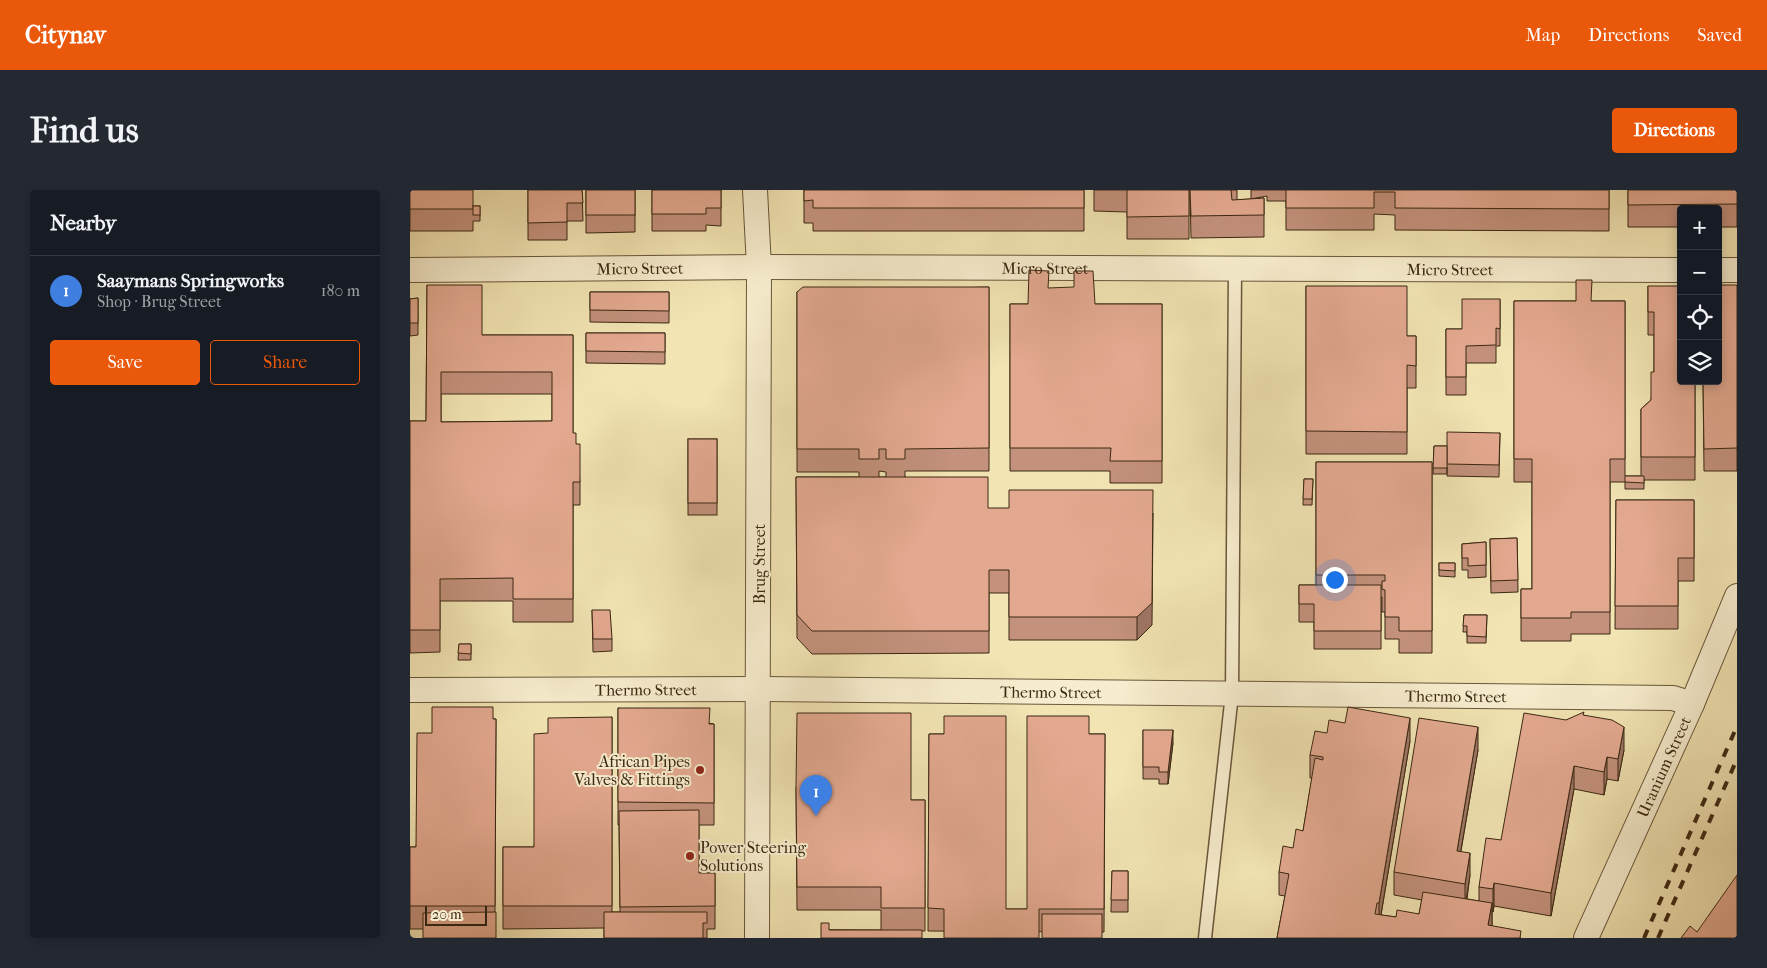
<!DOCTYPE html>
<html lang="en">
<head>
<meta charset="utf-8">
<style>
  body { margin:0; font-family:"IM FELL French Canon",serif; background:#242831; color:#f1f3f6 }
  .controls { position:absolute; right:15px; top:15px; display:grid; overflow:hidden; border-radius:5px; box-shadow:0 2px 12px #0003 }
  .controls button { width:45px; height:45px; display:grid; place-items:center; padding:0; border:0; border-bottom:1px solid #363941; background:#171b24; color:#f1f3f6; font:25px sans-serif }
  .scale { position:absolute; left:15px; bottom:12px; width:62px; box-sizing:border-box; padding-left:5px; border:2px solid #3b2812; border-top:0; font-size:14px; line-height:18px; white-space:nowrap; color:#3b2812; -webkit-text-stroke:4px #f7edce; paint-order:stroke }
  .you { position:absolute; left:924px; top:389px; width:18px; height:18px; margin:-12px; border:4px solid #fff; border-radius:50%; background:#1a73e8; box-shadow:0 0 0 8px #1a73e833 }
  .badge { display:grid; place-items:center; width:32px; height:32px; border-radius:50%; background:#ea580c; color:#fff; font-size:16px; font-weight:700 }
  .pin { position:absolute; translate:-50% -41px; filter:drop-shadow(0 1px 2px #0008) }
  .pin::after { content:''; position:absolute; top:26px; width:18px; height:15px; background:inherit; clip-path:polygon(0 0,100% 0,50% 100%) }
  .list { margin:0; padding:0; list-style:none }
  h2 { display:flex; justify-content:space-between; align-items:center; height:65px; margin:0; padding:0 20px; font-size:21px }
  h2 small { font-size:16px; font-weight:400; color:#9ea1a6 }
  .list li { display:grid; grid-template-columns:32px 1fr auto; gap:15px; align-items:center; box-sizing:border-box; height:70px; padding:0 20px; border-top:1px solid #363941 }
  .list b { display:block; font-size:19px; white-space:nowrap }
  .list p { margin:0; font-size:16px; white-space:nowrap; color:#9ea1a6 }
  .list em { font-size:16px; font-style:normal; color:#9ea1a6 }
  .actions { display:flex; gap:10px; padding:15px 20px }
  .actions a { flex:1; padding:11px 0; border:1px solid #ea580c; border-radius:5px; text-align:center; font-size:18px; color:#ea580c }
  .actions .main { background:#ea580c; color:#fff }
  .icon { flex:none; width:28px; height:28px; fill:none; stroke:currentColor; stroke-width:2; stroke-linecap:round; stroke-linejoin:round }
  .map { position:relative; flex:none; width:1327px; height:748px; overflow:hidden; border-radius:5px }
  header { display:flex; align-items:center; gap:30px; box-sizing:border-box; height:70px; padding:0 25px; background:#ea580c; color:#fff }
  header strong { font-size:24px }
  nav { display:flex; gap:28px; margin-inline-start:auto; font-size:18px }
  .intro { display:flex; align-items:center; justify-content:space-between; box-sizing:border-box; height:120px; padding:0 30px }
  h1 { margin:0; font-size:35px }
  .button { padding:12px 22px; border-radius:5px; background:#ea580c; color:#fff; font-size:18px; font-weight:700 }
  main { display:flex; gap:30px; padding:0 30px }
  aside { flex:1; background:#171b24; border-radius:5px; box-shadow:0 2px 12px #0003 }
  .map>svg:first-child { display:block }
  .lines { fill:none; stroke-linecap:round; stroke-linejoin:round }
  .service-casing { stroke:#69573a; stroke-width:15 }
  .minor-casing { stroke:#69573a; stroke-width:26 }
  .service { stroke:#f7edce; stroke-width:12 }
  .minor { stroke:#f7edce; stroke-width:24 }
  .rail { stroke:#3b2812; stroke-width:4; stroke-dasharray:9 9; stroke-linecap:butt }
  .wall { fill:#c3917c; stroke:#3b2812; fill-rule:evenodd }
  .shaded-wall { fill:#9f7665; stroke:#3b2812 }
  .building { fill:#e3a990; stroke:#3b2812; fill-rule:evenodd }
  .poi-dot { fill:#8f2418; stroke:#f7edce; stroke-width:2 }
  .labels { text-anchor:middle; stroke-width:4; stroke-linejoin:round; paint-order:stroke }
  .street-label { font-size:16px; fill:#3b2812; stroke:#f7edce }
  .poi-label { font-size:16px; fill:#3b2812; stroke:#f7edce; text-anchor:end }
</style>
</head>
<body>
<header>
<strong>Citynav</strong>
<nav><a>Map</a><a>Directions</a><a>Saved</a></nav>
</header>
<div class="intro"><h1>Find us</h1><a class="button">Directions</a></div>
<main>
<aside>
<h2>Nearby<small></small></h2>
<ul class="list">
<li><span class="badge" style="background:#3f7fe0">1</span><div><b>Saaymans Springworks</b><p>Shop · Brug Street</p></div><em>180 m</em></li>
</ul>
<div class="actions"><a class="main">Save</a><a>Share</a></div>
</aside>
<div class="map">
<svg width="1327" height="748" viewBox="0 0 1327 748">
  <rect width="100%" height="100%" fill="#f2e4b3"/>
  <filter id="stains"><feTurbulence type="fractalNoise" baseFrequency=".004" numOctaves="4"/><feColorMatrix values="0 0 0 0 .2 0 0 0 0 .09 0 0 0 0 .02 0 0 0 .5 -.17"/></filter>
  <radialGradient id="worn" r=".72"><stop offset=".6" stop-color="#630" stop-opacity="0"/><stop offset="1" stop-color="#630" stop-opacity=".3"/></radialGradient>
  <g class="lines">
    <defs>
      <polyline id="service" points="795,748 822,504 825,78"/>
      <g id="minor">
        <polyline points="345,0 349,77 347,748"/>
        <path id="s1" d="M0 80 349 77 1271 80"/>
        <polyline points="1308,80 1327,80"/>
        <path id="s2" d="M0 500 349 499 1263 508 1282 514"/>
        <path id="s3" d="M1176 748 1282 514 1327 406"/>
      </g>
    </defs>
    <use href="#service" class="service-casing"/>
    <use href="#minor" class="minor-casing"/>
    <use href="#service" class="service"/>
    <use href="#minor" class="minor"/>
    <g class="rail">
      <polyline points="1234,748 1327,536"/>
      <polyline points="1248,748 1327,569"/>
    </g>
  </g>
  <g class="wall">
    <polygon points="0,0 63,16 70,16 70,31 63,31 63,41 0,41"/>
    <polygon points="118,0 172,0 173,31 157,31 157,50 118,50"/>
    <polygon points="176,0 225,0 225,42 176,43"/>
    <polygon points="242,0 311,0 311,36 296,35 296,41 242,41"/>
    <polygon points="394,0 674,0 674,41 403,41 403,33 394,33"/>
    <polygon points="684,0 779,0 779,49 717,49 717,22 684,21"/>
    <polygon points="780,0 827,0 827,10 854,8 854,47 781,48"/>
    <polygon points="841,0 1199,0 1199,41 985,40 985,25 964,24 964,40 876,40 876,11 857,11 857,6 841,9"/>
    <polygon points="1218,0 1327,0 1327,37 1308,37 1308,19 1271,19 1271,37 1218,37"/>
    <path d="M17 95 72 145H163V243L166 254 170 292V315H163V432H103V411H30V462L0 463V231H16ZM31 204H142V231L31 232Z"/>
    <polygon points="1327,95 1327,281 1294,281 1293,191"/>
    <polygon points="896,96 997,146 1006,146 1006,198 997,198 997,264 896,264"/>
    <polygon points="1238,96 1285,191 1285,290 1234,290 1234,299 1215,299 1215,292 1200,292 1200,444 1161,444 1161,451 1111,451 1111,399 1122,399 1122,292 1104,292 1104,111 1215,111 1215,286 1231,286 1231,219 1241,210 1244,182 1244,145 1238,145"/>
    <path d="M579 97V281H495V287L578 318 742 435 727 450H599V403H579V463L402 464 387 448 386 287H449V282H387V102ZM469 281 476 282V287H469Z"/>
    <polygon points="638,98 685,114 752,114 752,293 700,293 700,281 600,281 600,114 618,114"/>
    <polygon points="180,102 259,102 259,133 180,132"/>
    <polygon points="8,108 8,145 0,146 0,109"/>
    <polygon points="1090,109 1090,156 1086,156 1086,173 1056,173 1056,205 1036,205 1036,139 1052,139"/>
    <polygon points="176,143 255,143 255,174 176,173"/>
    <polygon points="1090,243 1089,287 1037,286 1037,277 1037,284 1023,284 1024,256 1037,256"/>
    <rect x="278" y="249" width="29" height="76"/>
    <polygon points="906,272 1022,272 1022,463 989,463 989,449 975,449 975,422 972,422 972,407 971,407 971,459 904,459 904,432 889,432 889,395 906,395"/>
    <polygon points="894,289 903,289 902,315 893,315"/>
    <polygon points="1206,310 1284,310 1284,391 1268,391 1268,439 1205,439"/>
    <polygon points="1107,348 1108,402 1081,403 1080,349"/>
    <polygon points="1076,352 1076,387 1058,388 1058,380 1052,380 1052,354"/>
    <polygon points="1029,373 1045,373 1045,387 1029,386"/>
    <polygon points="182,420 202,449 202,461 183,462"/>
    <polygon points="1054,425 1077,425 1076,453 1057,453 1057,442 1053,442"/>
    <polygon points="49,454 61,454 61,470 48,470"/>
    <polygon points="208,518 304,534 304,635 289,635 289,683 305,683 305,739 297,739 297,748 194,748 194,738 93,739 93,657 124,657 138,543 202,527 202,722 210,722 209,635 208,635"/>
    <polygon points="1174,525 1214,560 1208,591 1197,589 1194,605 1164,599 1141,726 1084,716 1083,722 1082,722 1082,736 1111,748 867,748 875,706 869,705 869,682 893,641 902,588 900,588 900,565 917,543 1000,551 971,725 986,727 1009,724 1012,710 984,705 984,682 1068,560 1051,661 1060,685 1057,709 1069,711 1069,697 1091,650 1156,530"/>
    <polygon points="83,529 86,529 85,722 13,739 0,739 0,657 6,657 22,543"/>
    <polygon points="733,540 763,553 758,594 749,594 749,589 733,589"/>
    <polygon points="519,544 534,544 596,719 617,719 679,544 695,544 694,742 518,741"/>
    <polygon points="386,597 501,610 515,610 515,741 419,740 471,740 471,720 387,720"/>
    <polygon points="702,681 718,681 718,722 701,722"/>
  </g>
  <g class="shaded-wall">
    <polygon points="743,323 742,435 727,450 727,427"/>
    <polygon points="1000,528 1000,551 969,736 969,713"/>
    <polygon points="1068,537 1068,560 1047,683 1047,661"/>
    <polygon points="1214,537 1214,560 1208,591 1208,569"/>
    <polygon points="763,540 763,553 758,594 758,582"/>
    <polygon points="1197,567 1197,589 1194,605 1194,582"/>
    <polygon points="1164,576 1164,599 1141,726 1141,703"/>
    <polygon points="1060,663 1060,685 1055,717 1055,694"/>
    <polygon points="1084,693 1084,716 1083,722 1083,699"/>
    <polygon points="1082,713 1082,736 1078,735"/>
  </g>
  <g class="building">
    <rect x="0" y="0" width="63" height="19"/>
    <polygon points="118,0 172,0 173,13 157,13 157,32 118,33"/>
    <rect x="176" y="0" width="49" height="25"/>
    <polygon points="242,0 311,0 311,18 296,18 296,24 242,24"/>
    <polygon points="394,0 674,0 674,18 403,18 403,10 394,11"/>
    <polygon points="717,0 779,0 779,26 717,27"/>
    <polygon points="780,0 821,0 822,10 854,8 854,25 781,26"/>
    <polygon points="876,0 1199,0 1199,19 985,18 985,2 964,2 964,18 876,18"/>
    <polygon points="1218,0 1327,0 1327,14 1218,15"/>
    <rect x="63" y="16" width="7" height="9"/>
    <polygon points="619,80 639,81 638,98 664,97 664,81 683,81 685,114 752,114 752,271 700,271 701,258 600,258 600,114 618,114"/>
    <polygon points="1166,90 1182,90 1181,111 1215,111 1215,269 1200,269 1200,422 1161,422 1161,428 1111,428 1111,399 1122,399 1122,269 1104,269 1104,111 1166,111"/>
    <path d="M17 95H72V145H163V243H166V254H170V292H163V409H103V388L30 389V440H0V231H16ZM31 182H142V231L31 232Z"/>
    <polygon points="1308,95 1327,95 1327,258 1294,259 1293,191 1308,191"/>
    <polygon points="896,96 997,96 997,146 1006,146 1006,176 997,175 997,242 896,241"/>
    <polygon points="1238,96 1271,96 1271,191 1285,191 1285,267 1231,267 1231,219 1241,210 1241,182 1244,182 1244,122 1238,122"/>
    <polygon points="393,97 579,97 579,258 495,259 495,269 476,269 476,259 469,259 469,269 449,269 449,259 387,259 387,102"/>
    <polygon points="180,102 259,102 259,121 180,120"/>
    <polygon points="8,108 8,133 0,133 0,109"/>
    <polygon points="1052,109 1090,109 1090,139 1086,138 1086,155 1056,156 1056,187 1036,187 1036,139 1052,139"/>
    <polygon points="176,143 255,143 255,162 176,161"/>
    <polygon points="1037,242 1090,243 1089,275 1037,274"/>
    <rect x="278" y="249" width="29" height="64"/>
    <polygon points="1024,256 1037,256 1037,278 1023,278"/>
    <polygon points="906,272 1022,272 1022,441 989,441 989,427 975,427 975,400 972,399 972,391 975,391 975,385 906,385"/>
    <polygon points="1215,286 1234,286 1234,293 1215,292"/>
    <polygon points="386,287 578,287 578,318 599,318 599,300 743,300 742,413 727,427 599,427 599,380 579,380 579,441 402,441 387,425"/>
    <polygon points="894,289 903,289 902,309 893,309"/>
    <polygon points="1206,310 1284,310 1284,368 1268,368 1268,416 1205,416"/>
    <polygon points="1107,348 1108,390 1081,391 1080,349"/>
    <polygon points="1076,352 1076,375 1058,376 1058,368 1052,368 1052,354"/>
    <polygon points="1029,373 1045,373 1045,381 1029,380"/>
    <polygon points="889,395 971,395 971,441 904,441 904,414 889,414"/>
    <polygon points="182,420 200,420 202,449 183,449"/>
    <polygon points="1054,425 1077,425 1076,447 1057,446 1057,436 1053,436"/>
    <polygon points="49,454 61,454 61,464 48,463"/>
    <polygon points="22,517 83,517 83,529 86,529 85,716 0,716 0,657 6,657 7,543 22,543"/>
    <polygon points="938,517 1000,528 969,713 967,713 965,724 986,727 987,720 1009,724 1013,702 1082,713 1078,735 1111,741 1110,748 867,748 879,684 869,682 873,656 883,658 886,639 893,641 905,568 913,570 913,567 900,565 905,541 917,543 919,530 935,533"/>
    <polygon points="208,518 300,518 299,534 304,534 304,613 208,612"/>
    <polygon points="1174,522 1173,525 1202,530 1214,537 1208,569 1197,567 1194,582 1164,576 1141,703 1084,693 1083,699 1069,697 1076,648 1091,650 1114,523 1156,530"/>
    <polygon points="387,523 501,523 501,610 515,610 515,718 471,718 471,697 387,697 386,597"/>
    <polygon points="534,526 596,526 596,719 617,719 617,526 679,526 679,544 695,544 694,719 629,719 629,748 534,748 534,719 518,718 519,544 534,544"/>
    <polygon points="202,527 202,716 93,716 93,657 124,657 124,544 138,543 138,528"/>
    <polygon points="1009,528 1068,537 1047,661 1060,663 1055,694 984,682"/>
    <polygon points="733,540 763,540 758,582 749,582 749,577 733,577"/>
    <polygon points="289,620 289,683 305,683 305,716 210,717 209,621"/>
    <polygon points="702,681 718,681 718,710 701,710"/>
    <polygon points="1327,685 1327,748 1271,748 1280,736 1287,742"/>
    <polygon points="86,722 86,748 13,748 13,723"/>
    <polygon points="194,722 297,722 297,733 293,733 293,748 194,748"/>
    <rect x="632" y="724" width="60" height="24"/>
    <polygon points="411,733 419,733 419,740 512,740 512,748 411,748"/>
  </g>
  <g class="poi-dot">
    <circle cx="290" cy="580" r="5"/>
    <circle cx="280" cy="666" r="5"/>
  </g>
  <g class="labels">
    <g class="street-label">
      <text dy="6" stroke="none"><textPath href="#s1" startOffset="230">Micro Street</textPath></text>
      <text dy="6" stroke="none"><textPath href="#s1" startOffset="635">Micro Street</textPath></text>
      <text dy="6" stroke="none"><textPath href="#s1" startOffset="1040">Micro Street</textPath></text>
      <text transform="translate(349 374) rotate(-90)" y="6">Brug Street</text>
      <text dy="6" stroke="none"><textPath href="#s2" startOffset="236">Thermo Street</textPath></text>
      <text dy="6" stroke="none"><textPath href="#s2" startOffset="641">Thermo Street</textPath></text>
      <text dy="6" stroke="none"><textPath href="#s2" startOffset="1046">Thermo Street</textPath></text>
      <text dy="6" stroke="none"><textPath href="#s3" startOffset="188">Uranium Street</textPath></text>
    </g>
    <g class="poi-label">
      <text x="280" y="577">African Pipes<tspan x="280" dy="18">Valves &amp; Fittings</tspan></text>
      <text x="290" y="663" text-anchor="start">Power Steering<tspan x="290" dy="18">Solutions</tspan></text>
    </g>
  </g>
  <rect width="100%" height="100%" filter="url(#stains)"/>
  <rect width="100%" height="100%" fill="url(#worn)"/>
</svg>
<div class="controls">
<button>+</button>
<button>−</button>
<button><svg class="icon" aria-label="locate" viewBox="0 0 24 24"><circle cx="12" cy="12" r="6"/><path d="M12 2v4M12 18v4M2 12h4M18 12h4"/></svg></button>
<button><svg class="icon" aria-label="layers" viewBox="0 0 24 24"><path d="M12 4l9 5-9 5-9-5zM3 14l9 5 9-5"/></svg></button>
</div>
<div class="scale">20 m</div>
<div class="you"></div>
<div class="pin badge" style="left:406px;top:626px;background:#3f7fe0">1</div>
</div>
</main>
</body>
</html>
